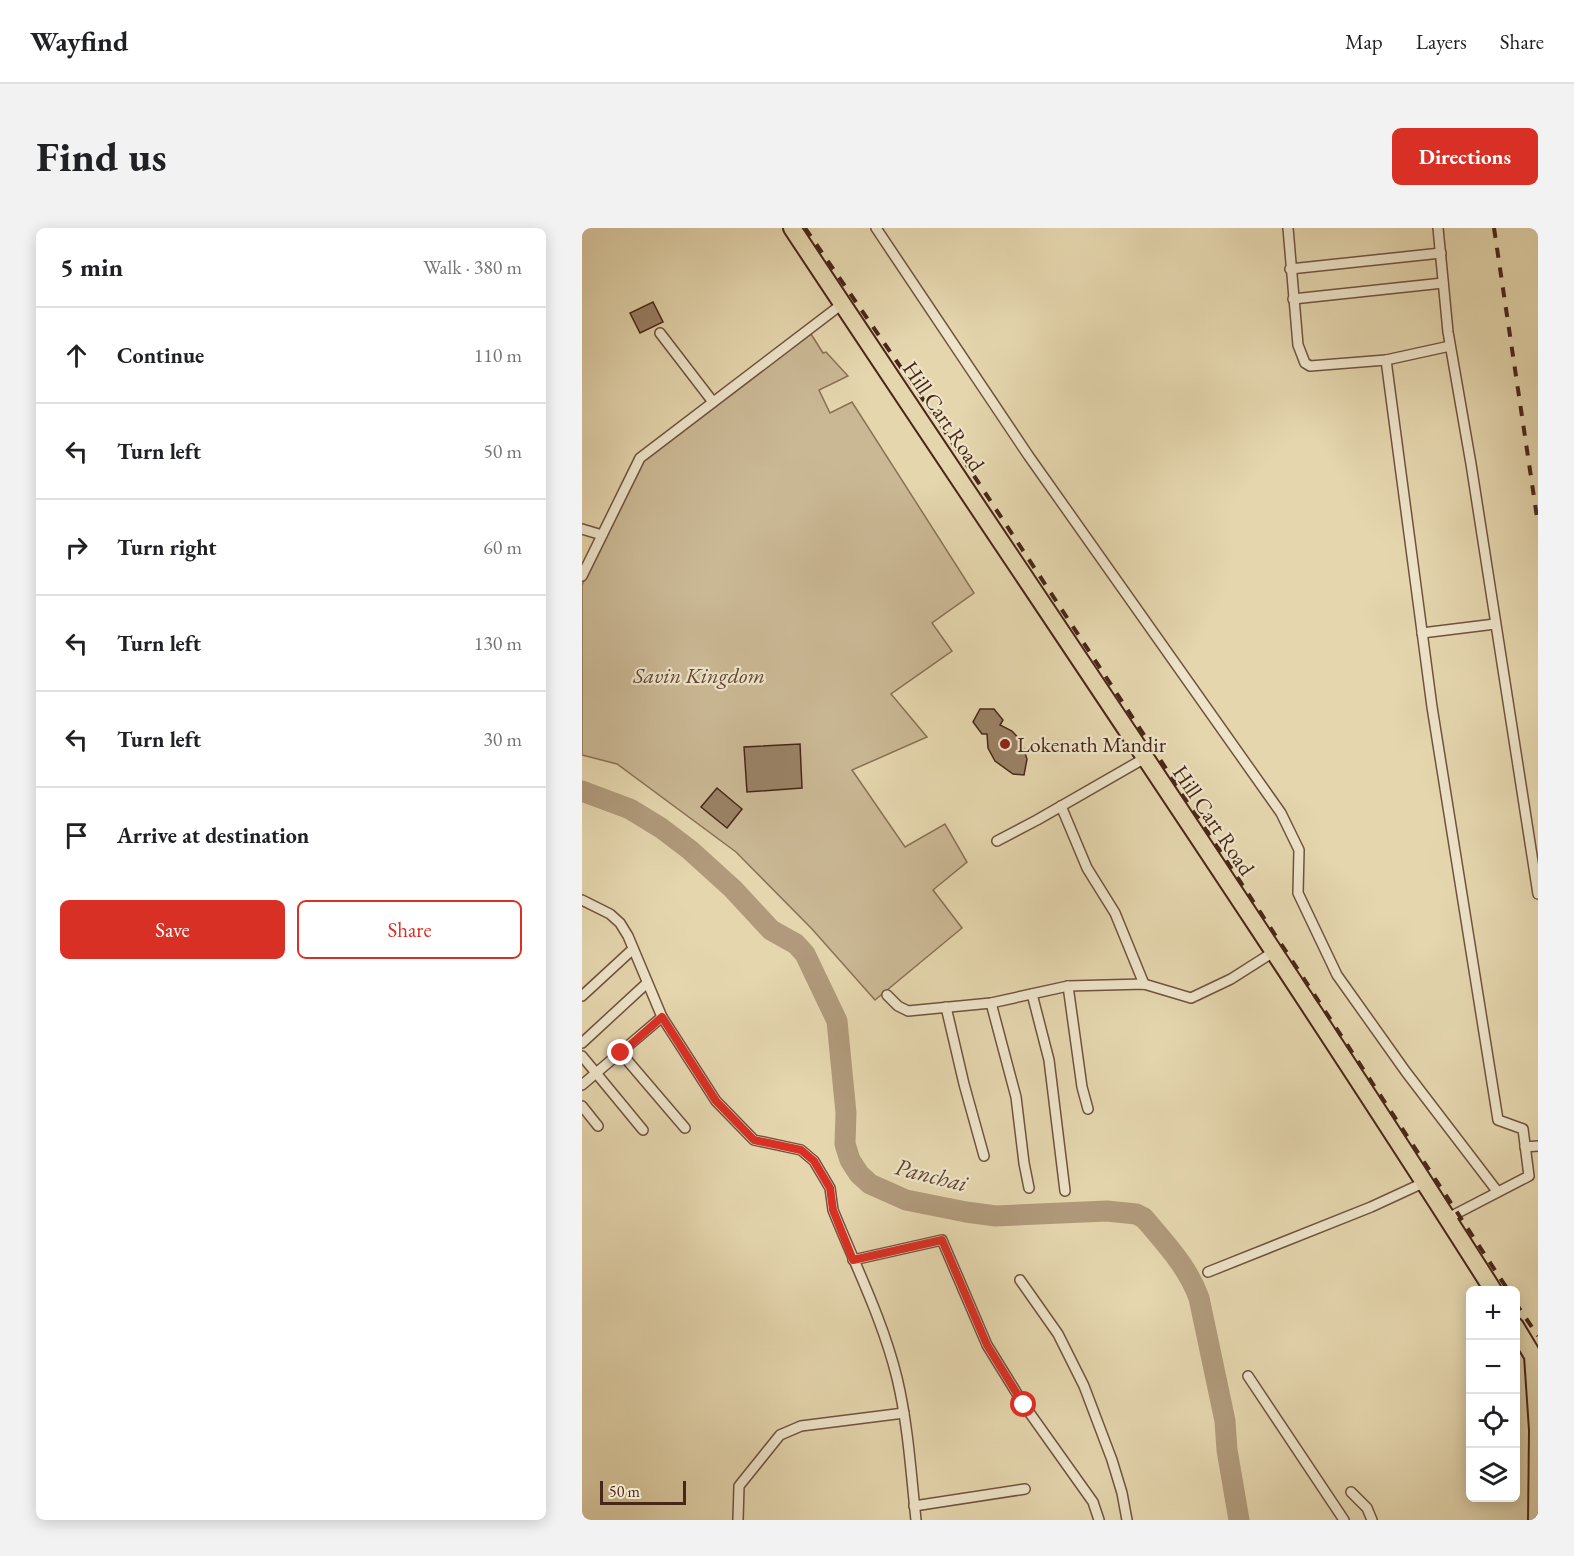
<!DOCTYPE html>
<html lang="en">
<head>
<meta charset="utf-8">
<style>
  body { margin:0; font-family:"EB Garamond",serif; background:#f2f2f2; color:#202124 }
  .controls { position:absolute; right:18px; bottom:18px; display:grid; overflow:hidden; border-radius:9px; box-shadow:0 3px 15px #0003 }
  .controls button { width:54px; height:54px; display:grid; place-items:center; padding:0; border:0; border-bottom:2px solid #e0e0e0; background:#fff; color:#202124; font:30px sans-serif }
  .scale { position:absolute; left:18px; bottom:15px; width:86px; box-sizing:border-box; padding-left:6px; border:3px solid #492718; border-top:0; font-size:16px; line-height:21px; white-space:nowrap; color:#492718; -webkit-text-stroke:4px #eee4ca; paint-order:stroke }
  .stop { position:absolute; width:18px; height:18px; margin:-14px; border:4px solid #d93025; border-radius:50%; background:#fff }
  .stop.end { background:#d93025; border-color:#fff; box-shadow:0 2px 6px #0008 }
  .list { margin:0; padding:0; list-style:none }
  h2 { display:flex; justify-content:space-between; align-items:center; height:78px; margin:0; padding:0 24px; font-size:26px }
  h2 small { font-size:20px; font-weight:400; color:#757577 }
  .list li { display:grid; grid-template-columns:39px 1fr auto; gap:18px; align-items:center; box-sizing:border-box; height:96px; padding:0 24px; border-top:2px solid #e0e0e0 }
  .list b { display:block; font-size:22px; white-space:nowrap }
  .list em { font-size:20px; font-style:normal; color:#757577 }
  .actions { display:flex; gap:12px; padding:18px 24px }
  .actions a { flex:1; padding:14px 0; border:2px solid #d93025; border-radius:9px; text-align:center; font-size:21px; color:#d93025 }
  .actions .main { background:#d93025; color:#fff }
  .icon { flex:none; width:33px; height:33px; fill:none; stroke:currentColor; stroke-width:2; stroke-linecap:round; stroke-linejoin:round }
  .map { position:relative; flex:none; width:956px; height:1292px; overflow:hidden; border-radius:9px }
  header { display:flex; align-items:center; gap:36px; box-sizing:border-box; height:84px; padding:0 30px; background:#fff; border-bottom:2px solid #e0e0e0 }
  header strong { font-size:28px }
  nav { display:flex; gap:33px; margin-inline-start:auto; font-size:21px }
  .intro { display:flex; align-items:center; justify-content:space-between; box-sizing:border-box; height:144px; padding:0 36px }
  h1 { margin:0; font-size:42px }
  .button { padding:15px 27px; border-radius:9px; background:#d93025; color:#fff; font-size:21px; font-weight:700 }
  main { display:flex; gap:36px; padding:0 36px }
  aside { flex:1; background:#fff; border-radius:9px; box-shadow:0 3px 15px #0003 }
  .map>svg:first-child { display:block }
  .green { fill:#cab894; stroke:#8a7056; stroke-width:1.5 }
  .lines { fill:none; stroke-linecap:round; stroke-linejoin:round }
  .river { stroke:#b09a7b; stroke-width:21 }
  .building { fill:#9a8266; stroke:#492718; stroke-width:1.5 }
  .street-casing { stroke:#70533e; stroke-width:12 }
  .highway-casing { stroke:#492718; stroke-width:20 }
  .street { stroke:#eee4ca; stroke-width:9 }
  .highway { stroke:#e5d6ae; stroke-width:16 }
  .rail { stroke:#492718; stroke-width:4; stroke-dasharray:10 10; stroke-linecap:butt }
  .route { stroke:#d93025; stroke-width:8 }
  .poi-dot { fill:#8f2418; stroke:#eee4ca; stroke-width:2 }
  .labels { text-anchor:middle; stroke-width:4.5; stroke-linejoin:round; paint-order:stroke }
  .street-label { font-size:22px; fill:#492718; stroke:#eee4ca }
  .park-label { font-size:22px; font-style:italic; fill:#634431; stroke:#eee4ca }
  .poi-label { font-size:22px; fill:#492718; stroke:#eee4ca; text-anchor:start }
  .water-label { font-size:24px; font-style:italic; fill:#634431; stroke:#eee4ca }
</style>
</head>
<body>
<header>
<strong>Wayfind</strong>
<nav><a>Map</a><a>Layers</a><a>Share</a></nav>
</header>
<div class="intro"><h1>Find us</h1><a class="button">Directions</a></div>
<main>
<aside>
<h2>5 min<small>Walk · 380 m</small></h2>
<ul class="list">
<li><svg class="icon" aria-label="ahead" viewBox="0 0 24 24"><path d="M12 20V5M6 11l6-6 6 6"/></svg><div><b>Continue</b></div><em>110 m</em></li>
<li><svg class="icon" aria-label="left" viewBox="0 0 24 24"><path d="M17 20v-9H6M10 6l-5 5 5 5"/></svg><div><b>Turn left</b></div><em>50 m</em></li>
<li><svg class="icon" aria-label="right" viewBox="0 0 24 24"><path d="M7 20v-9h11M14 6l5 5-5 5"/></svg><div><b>Turn right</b></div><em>60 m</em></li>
<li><svg class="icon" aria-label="left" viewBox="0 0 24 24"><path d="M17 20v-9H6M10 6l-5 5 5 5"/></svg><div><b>Turn left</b></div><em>130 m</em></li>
<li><svg class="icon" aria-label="left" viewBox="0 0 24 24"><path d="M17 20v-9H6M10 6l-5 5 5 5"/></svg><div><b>Turn left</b></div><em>30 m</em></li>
<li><svg class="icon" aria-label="arrive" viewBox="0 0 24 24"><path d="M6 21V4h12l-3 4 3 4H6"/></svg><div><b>Arrive at destination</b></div></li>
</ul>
<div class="actions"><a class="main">Save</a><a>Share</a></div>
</aside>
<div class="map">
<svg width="956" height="1292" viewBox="0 0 956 1292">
  <rect width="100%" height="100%" fill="#e5d6ae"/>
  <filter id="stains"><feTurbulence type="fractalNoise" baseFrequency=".00333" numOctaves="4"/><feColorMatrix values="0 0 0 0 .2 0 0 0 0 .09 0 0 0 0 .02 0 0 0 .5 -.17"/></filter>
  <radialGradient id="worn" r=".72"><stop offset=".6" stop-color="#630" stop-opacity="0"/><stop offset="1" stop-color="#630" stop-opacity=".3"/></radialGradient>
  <polygon class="green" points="229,106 241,125 244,124 266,148 237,162 248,185 270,174 392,365 350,395 370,423 309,466 345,509 270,542 323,619 363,596 385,634 351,662 380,700 293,772 230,701 154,624 35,536 0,527 0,357 59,233"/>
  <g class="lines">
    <path class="river" d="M0 563 48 581 79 600 108 622 151 661 189 702 214 716 223 726 255 793 264 885 263 916 268 932 277 946 288 956 324 972 384 984 414 988 525 983 554 986 562 990C583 1015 606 1039 617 1070L643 1193 645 1222 657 1292"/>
  </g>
  <g class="building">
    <polygon points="71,74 81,94 58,105 48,85"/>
    <polygon points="398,481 412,481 421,492 418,497 430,503 439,513 445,531 442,547 431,546 413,533 406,520 405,506 400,506 391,494"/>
    <polygon points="218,516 220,560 165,564 162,519"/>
    <polygon points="135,560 160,581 145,600 119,579"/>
  </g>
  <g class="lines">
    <defs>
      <g id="street">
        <polyline points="294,0 446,227 699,585 717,622 716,665 755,747 824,844 915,963"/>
        <polyline points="706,0 716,117 723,135 728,138 804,132 850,479 916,892 941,901 947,948 864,991"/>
        <polyline points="856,0 866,104 889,236 956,666"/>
        <polyline points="708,41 859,25"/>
        <polyline points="711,71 861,55"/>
        <polyline points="78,105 131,174"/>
        <polyline points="804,132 868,118"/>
        <polyline points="0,301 20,307"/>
        <polyline points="0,348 58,230 260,76"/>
        <polyline points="840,405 913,396"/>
        <polyline points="479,578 505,640 533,685 562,756"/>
        <polyline points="415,613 455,592 563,530"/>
        <path d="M0 672 28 686 38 695 46 708 80 789 134 873 172 912 219 922 232 933 248 960 251 982C273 1037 301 1092 315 1150 326 1196 329 1245 334 1292"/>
        <polyline points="486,758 500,859 506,881"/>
        <polyline points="450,766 467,832 483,963"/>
        <polyline points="305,767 316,778 326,783 409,775 486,758 562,756 609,770 649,751 693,723"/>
        <polyline points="0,768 51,721"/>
        <polyline points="409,775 434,869 442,935 447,960"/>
        <polyline points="364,779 382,856 402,928"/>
        <polyline points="0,815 65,755"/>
        <polyline points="39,825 103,900"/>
        <polyline points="0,828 61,902"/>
        <polyline points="0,857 80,789"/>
        <polyline points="0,878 16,898"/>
        <polyline points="943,919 956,918"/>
        <polyline points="271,1032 360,1012 405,1117 442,1177 511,1274 517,1292"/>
        <polyline points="626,1044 789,979 841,955"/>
        <polyline points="438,1052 476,1106 502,1158 530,1232 540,1265 545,1292"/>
        <polyline points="666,1148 762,1292"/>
        <polyline points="769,1264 785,1280 790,1292"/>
        <polyline points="332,1278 443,1261"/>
        <polyline points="156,1292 157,1258 198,1207 219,1198 322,1185"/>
      </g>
      <g id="highway">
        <path d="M210 0C444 354 684 704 911 1062"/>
        <polyline points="933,1098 951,1128 956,1202 955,1292"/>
      </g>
    </defs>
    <use href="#street" class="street-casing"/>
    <use href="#highway" class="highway-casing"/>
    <use href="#street" class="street"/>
    <use href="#highway" class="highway"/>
    <g class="rail">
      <polyline points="223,0 360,199 926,1062"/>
      <polyline points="912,0 956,296"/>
      <polyline points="933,1074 956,1108"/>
    </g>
  </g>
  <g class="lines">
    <polyline class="route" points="39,825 80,789 134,873 172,912 219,922 232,933 248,960 251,982 271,1032 360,1012 405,1117 442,1177"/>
  </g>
  <circle class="poi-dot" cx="423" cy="516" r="6"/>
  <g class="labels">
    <g class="street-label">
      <text transform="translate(362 188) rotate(56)" y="8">Hill Cart Road</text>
      <text transform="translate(632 592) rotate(56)" y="8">Hill Cart Road</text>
    </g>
    <g class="park-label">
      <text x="117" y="455">Savin Kingdom</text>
    </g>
    <g class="poi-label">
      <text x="435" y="524">Lokenath Mandir</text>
    </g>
    <g class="water-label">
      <text transform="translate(349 947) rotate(14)" y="8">Panchai</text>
    </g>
  </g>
  <rect width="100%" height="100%" filter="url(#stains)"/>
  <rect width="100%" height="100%" fill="url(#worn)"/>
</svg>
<div class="controls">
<button>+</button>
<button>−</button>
<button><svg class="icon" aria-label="locate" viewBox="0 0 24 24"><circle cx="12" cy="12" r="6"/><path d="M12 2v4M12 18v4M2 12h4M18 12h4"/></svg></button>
<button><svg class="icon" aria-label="layers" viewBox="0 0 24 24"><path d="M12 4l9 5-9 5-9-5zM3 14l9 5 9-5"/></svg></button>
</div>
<div class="scale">50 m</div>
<div class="stop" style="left:442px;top:1177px"></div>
<div class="stop end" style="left:39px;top:825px"></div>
</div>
</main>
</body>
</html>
